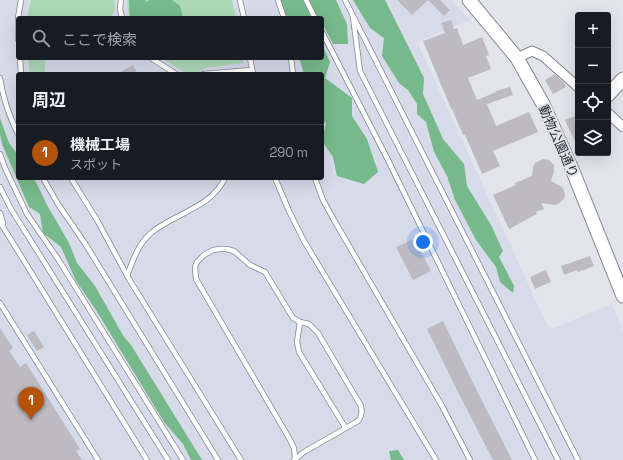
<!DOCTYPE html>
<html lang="ja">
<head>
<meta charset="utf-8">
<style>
  body { margin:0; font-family:"Space Grotesk","Noto Sans JP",sans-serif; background:#242831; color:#f1f3f6 }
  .controls { position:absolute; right:12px; top:12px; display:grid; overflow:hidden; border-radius:4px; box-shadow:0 4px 16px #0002 }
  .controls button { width:36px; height:36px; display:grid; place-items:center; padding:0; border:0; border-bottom:1px solid #363941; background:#171b24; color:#f1f3f6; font:20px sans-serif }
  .you { position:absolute; left:423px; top:242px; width:14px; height:14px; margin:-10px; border:3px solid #fff; border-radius:50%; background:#1a73e8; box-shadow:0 0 0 6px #1a73e833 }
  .badge { display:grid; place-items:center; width:26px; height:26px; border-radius:50%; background:#b45309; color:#fff; font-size:13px; font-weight:700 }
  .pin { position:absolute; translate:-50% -33px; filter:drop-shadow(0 1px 2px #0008) }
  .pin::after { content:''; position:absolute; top:21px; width:14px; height:12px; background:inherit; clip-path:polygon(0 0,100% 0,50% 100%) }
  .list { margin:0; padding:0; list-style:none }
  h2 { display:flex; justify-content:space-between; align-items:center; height:52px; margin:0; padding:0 16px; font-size:17px }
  h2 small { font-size:13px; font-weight:400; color:#9ea1a6 }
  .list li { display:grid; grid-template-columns:26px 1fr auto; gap:12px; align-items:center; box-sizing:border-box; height:56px; padding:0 16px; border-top:1px solid #363941 }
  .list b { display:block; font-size:15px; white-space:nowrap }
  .list p { margin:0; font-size:13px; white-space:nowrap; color:#9ea1a6 }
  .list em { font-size:13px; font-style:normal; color:#9ea1a6 }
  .icon { flex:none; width:22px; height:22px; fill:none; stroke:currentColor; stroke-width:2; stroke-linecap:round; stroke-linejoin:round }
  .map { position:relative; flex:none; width:623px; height:460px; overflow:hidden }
  .search { position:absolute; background:#171b24; box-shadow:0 4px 16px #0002; left:16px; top:16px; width:308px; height:44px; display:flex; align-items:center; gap:10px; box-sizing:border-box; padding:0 14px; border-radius:4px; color:#9ea1a6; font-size:15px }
  .panel { position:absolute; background:#171b24; box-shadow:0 4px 16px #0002; left:16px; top:72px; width:308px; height:108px; border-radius:4px }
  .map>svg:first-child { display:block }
  .built { fill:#d6dae9; fill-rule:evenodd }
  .green { fill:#abd8b7 }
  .forest { fill:#76b98a }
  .building { fill:#bdbac2 }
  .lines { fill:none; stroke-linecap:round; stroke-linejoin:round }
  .lane-casing { stroke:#84868d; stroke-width:6 }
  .street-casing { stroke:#84868d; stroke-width:11 }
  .secondary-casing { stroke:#84868d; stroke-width:15 }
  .lane { stroke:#fff; stroke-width:4.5 }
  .street { stroke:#fff; stroke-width:9 }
  .secondary { stroke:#fff; stroke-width:13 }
  .labels { text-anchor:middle; stroke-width:4; stroke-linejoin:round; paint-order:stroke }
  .street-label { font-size:13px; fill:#2a2b2e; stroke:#e2e4ec }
</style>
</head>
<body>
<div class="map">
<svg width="623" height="460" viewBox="0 0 623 460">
  <rect width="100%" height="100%" fill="#e2e4ec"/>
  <path class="built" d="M0 0H451L470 20 417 42 548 327 554 328 612 304 623 331V460H0ZM18 18H322V58H18ZM18 74H322V178H18Z"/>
  <g class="green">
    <polygon points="31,0 114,0 115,10 110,18 27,18"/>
    <polygon points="127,0 232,0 236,18 129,18"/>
    <polygon points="28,58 45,58 45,74 30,74"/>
    <polygon points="162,58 242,58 243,63 206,68 195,74 187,74"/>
  </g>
  <g class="forest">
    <polygon points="129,0 145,0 147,2 150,0 172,0 180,6 183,18 130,18"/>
    <polygon points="281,0 304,0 311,18 282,18"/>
    <polygon points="304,0 336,0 347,24 348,44 333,44 322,23 322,18 319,18"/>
    <polygon points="353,0 385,0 424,78 423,94 443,139 464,164 467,186 491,225 503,251 499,257 514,286 513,293 500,282 496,267 476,240 455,200 447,176 434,152 426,122 417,114 417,104 408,90 399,83 382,56 384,38 370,28"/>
    <polygon points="322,44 330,62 325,78 352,98 352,116 367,139 378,172 364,184 337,176 333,157 322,141 326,123 322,121 322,74 304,74 299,58 322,58"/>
    <polygon points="0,118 9,143 18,155 18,178 32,178 36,182 47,205 69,243 77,263 95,286 124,337 131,345 202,460 191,460 183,444 164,422 96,310 76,281 61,247 43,233 40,214 29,207 2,144 0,135"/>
    <polygon points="398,450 404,460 391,460 389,451"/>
  </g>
  <g class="building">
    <polygon points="397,0 428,0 412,15"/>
    <polygon points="428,0 440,0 450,10 444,16"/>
    <polygon points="451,20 454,29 457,28 463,45 482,37 489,55 486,56 491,69 468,78 477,100 496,92 496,91 510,87 513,95 487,104 496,126 529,112 538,132 493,151 500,166 482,174 465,135 463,135 452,109 451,109 423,41 445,33 441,23"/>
    <polygon points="133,65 138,74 117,74"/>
    <polygon points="555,74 564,83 566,87 553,94 545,80"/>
    <polygon points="578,115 578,148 565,120"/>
    <polygon points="543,159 549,160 554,165 554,172 551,181 562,187 565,193 564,199 558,204 555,205 541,203 544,209 536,212 537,214 509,229 493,195 516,185 515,183 532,176 533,167 535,163"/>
    <polygon points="414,239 431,271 413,280 396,247"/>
    <polygon points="590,256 594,266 578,272 577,270 564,275 561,266"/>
    <polygon points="546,270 551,282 535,289 530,277"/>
    <polygon points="443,321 475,387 512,460 493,460 459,394 427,329"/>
    <polygon points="0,328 13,348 9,351 20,367 26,363 80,449 76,451 82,460 0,460"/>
    <polygon points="34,331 44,347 37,351 27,335"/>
  </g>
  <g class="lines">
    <defs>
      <g id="lane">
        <polyline points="121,0 120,9 122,18"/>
        <polyline points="240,0 244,18"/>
        <polyline points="278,0 284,18"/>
        <polyline points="306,0 315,18"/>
        <polyline points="345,0 578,460"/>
        <polyline points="353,17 360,71 558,460"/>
        <polyline points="18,18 21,0"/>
        <polyline points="18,20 18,39"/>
        <polyline points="322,32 387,158 535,460"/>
        <polyline points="20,58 21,74"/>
        <polyline points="151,58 176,74"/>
        <polyline points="250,58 253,74"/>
        <polyline points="291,58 293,74"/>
        <polyline points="203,74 252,70"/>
        <path d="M0 78C3 98 9 116 18 134"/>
        <polyline points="0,154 5,168 27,214 58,259 183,460"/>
        <polyline points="43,178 58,204 86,245 218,460"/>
        <polyline points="71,178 97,220 129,279 241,460"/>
        <polyline points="275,178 289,211 304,241 436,460"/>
        <polyline points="315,178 323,200 334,220 442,406 470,460"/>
        <polyline points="0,187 11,209 168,460"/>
        <polyline points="0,213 3,223"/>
        <polyline points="0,222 147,460"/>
        <path d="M127 276C133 260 138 244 151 233 175 213 211 208 225 178"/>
        <polyline points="0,303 98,460"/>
        <polyline points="300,322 297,342 299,352 345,427"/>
        <path d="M294 460 304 452 358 421C362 416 362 412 361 406L318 333 309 324 300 322 293 318 265 272 250 265 234 251 227 249H220L213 250 204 255 197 262 195 267 196 279 289 438 294 448 295 458"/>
      </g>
      <g id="street">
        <polyline points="517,58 532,51 543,56 578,87"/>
        <polyline points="608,113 623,127"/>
      </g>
      <g id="secondary">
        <polyline points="469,0 517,58 543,104 572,169 623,296"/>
        <polyline points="608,95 623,79"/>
      </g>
    </defs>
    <use href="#lane" class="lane-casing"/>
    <use href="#street" class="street-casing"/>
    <use href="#secondary" class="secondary-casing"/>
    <use href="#lane" class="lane"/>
    <use href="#street" class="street"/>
    <use href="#secondary" class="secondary"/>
  </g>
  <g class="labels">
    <g class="street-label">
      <text transform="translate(559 141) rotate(66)" y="5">動物公園通り</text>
    </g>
  </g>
</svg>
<div class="controls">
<button>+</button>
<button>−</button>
<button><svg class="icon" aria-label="locate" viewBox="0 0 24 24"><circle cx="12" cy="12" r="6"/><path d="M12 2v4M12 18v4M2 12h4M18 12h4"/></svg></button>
<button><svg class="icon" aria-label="layers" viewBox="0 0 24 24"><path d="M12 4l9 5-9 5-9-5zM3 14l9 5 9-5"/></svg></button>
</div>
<div class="you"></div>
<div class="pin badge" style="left:31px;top:420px">1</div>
<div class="search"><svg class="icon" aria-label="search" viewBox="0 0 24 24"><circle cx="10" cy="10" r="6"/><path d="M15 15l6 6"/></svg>ここで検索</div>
<section class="panel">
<h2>周辺<small></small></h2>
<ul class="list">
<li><span class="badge">1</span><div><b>機械工場</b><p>スポット</p></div><em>290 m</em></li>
</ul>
</section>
</div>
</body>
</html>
